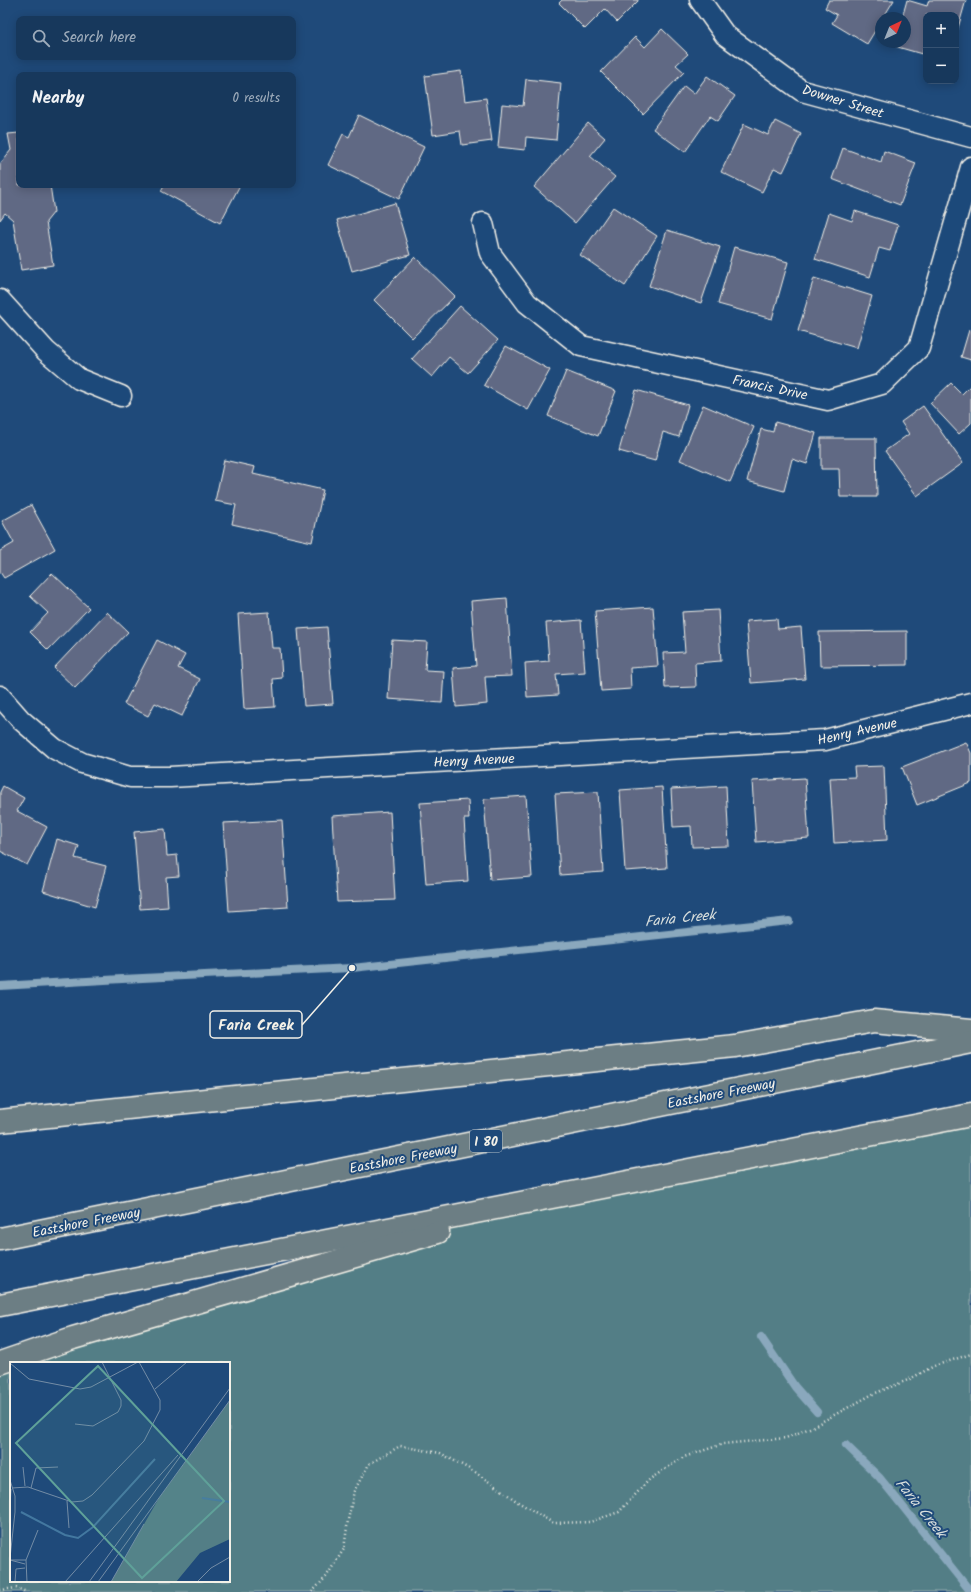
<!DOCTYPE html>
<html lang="en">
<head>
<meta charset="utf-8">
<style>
  body { margin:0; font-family:Kalam,sans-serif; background:#203f62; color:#f1f3f6 }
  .controls { position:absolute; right:12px; top:12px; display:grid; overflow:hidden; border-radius:8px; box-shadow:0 2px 10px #0003 }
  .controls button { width:36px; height:36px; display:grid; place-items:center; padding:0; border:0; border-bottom:1px solid #365272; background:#17385c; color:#f1f3f6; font:20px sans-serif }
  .compass { position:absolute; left:875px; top:12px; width:36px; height:36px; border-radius:50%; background:#17385c; box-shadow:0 2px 10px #0003; rotate:43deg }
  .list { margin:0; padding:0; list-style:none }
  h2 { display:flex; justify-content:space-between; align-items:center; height:52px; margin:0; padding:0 16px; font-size:17px }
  h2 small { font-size:13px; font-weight:400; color:#9eacbb }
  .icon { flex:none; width:22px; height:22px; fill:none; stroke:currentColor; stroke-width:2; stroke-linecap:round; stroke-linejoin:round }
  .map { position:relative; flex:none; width:971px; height:1592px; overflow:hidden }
  .search { position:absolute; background:#17385c; box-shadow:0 2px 10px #0003; left:16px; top:16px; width:280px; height:44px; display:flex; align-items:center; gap:10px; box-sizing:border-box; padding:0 14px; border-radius:8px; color:#9eacbb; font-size:15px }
  .panel { position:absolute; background:#17385c; box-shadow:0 2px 10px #0003; left:16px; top:72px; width:280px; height:116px; border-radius:8px }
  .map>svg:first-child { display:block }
  .green { fill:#537e86; stroke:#a4b8b7; fill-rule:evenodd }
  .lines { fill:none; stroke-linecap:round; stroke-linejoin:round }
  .stream { stroke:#8aa8bd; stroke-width:8 }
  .building { fill:#616984; stroke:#f4f1e8 }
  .street-casing { stroke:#f4f1e8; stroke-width:23 }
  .highway-casing { stroke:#f4f1e8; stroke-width:25 }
  .path { stroke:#f4f1e8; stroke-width:2.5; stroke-dasharray:1 3; stroke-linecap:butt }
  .street { stroke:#1f4a7a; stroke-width:20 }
  .highway { stroke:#6c7e84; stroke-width:22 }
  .labels { text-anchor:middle; stroke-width:4; stroke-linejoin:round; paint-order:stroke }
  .shield { fill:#1f4a7a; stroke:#b4bfc7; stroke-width:1 }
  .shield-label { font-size:13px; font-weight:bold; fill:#f4f1e8 }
  .street-label { font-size:14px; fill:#f4f1e8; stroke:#1f4a7a }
  .water-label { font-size:15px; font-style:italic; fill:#d9dfdd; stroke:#1f4a7a }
  .inset-river { fill:none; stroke:#4378a0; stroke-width:2 }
  .inset-road { fill:none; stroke:#748da6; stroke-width:1 }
  .view { fill:#5fa199; fill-opacity:0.15; stroke:#5fa199; stroke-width:2 }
  .inset-edge { fill:none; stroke:#f4f1e8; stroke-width:2 }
  .leader { fill:none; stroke:#f4f1e8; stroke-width:1.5 }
  .callout-dot { fill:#f4f1e8; stroke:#1f4a7a; stroke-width:1.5 }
  .callout { fill:#1f4a7a; stroke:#f4f1e8; stroke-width:1.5 }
  .callout-label { font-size:15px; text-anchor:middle; font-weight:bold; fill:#f4f1e8 }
</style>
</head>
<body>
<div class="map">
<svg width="971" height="1592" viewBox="0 0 971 1592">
  <rect width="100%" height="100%" fill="#1f4a7a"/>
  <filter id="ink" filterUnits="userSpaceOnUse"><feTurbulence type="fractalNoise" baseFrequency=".025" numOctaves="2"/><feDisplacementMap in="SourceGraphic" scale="8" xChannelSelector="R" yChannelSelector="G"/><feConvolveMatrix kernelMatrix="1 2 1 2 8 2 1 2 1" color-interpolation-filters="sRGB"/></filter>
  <g filter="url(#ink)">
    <path class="green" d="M971 1115V1592H0V1363L73 1338 579 1191ZM11 1363H229V1581H11Z"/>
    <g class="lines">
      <g class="stream">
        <polyline points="0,986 122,979 352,968 789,921"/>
        <polyline points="761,1337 795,1387 817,1412"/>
        <polyline points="846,1445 879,1477 896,1498 971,1592"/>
      </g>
    </g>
    <g class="building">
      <polygon points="562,0 638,0 638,1 617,22 605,9 585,29 559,3"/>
      <polygon points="829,0 894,0 883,18 881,18 881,21 867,44 832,23 837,15 825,8"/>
      <polygon points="907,0 927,6 929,0 966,0 956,35 956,15 926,15 926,40 922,54 894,46 895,42 905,42 905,18 902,18"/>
      <polygon points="662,29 688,54 676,65 684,72 643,114 601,72 635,37 645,47"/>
      <polygon points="461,71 465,101 486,98 492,141 462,145 460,131 433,135 425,76"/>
      <polygon points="707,76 735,96 718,121 710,116 685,152 653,129 684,86 694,94"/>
      <polygon points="526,79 561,83 556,140 526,137 525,150 498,147 502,104 523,106"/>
      <polygon points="359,115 424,147 399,199 328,165 343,134 349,137"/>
      <polygon points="775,121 801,134 783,172 774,168 762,192 721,172 744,124 768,135"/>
      <polygon points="588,123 605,138 590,156 615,177 575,223 534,187"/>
      <polygon points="19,133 19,185 50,185 54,212 46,222 53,265 21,270 13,220 5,213 0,220 0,164 11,150 8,134"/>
      <polygon points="843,148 881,162 884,151 916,163 900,205 832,179"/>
      <polygon points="164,185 240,185 220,223 161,191"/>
      <polygon points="395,203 410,255 352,271 337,220"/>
      <polygon points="613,207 657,236 625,286 580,255"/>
      <polygon points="855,211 898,225 890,251 879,248 870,277 815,259 829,213 852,221"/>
      <polygon points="667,230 720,247 701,303 649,286"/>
      <polygon points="734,247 788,262 772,319 718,304"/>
      <polygon points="415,257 455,296 412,338 374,300"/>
      <polygon points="814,278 872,296 857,348 798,331"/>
      <polygon points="460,306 498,340 468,373 449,357 432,377 412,359"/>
      <polygon points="969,330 971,331 971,360 961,357"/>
      <polygon points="506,346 550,370 528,410 484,385"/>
      <polygon points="566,371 616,391 598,436 548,416"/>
      <polygon points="951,383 962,394 971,385 971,423 959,434 930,403"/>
      <polygon points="636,390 688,405 679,437 663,432 655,461 619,451"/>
      <polygon points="703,405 754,427 730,482 680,460"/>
      <polygon points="923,406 963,463 917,496 885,451 909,434 901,422"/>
      <polygon points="775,422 816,433 807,464 792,459 784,491 747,481 761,429 773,432"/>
      <polygon points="821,438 876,438 877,497 840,497 839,469 821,469"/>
      <polygon points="224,460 255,467 253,474 323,490 312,542 232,524 236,505 215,501"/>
      <polygon points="31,505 55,549 4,578 0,572 0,551 14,543 2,521"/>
      <polygon points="52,573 89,608 48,650 30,632 48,613 30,596"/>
      <polygon points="507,598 512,676 485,677 487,704 456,707 453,668 476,666 471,601"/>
      <polygon points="653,607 658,666 630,668 631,689 601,691 595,611"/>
      <polygon points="718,610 721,661 695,663 696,687 665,688 663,653 685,652 682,612"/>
      <polygon points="107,612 128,632 75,688 54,668"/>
      <polygon points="269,612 272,648 280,648 282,678 273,679 275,707 244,709 238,614"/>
      <polygon points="777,619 778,629 801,627 805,679 751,683 746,621"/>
      <polygon points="581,620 585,672 556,674 558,695 527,697 525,663 549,661 546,623"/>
      <polygon points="327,627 333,704 304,706 298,629"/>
      <polygon points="907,631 907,665 820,666 819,632"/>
      <polygon points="157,640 185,655 178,668 200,679 182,716 155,703 148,716 124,704"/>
      <polygon points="392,640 427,642 425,670 444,671 442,703 388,699"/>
      <polygon points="966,742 971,753 971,783 917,805 902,767"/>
      <polygon points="884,766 887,840 834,843 830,778 855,777 854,767"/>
      <polygon points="805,778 809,838 756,842 752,781"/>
      <polygon points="3,786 24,798 17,811 47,827 27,865 0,851 0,792"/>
      <polygon points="726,786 729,846 692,847 691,826 673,827 671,789"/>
      <polygon points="662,787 667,868 625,871 620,790"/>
      <polygon points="598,792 603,872 560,875 555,794"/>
      <polygon points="526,796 532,877 490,880 484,799"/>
      <polygon points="468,800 469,819 464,819 468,881 426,884 420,803"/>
      <polygon points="390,812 395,900 337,902 332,816"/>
      <polygon points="282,820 288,907 229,911 223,823"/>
      <polygon points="165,829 167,856 177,855 179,876 166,877 168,907 140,909 134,832"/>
      <polygon points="57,839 79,846 75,858 106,866 95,907 43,891"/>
    </g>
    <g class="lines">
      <defs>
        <g id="street">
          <polyline points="700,0 725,35 802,91 971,137"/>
          <polyline points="483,223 490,253 527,303 581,346 828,400 882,384 919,348 971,167"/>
          <polyline points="0,300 46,351 79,379 121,396"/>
          <polyline points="0,696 21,720 55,749 82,763 130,777 170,777 825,740 971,703"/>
        </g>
        <g id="highway">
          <polyline points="0,1121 735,1046 874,1021 971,1030"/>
          <polyline points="0,1239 971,1042"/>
          <polyline points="0,1305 971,1115"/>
          <polyline points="0,1363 73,1338 438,1232"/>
        </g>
      </defs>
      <use href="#street" class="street-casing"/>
      <use href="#highway" class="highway-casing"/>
      <g class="path">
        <polyline points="0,1590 16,1588 27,1592"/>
        <polyline points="312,1592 326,1577 344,1549 348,1520 354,1491 369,1464 400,1446 440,1453 475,1472 518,1502 553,1523 590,1522 619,1512 650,1479 684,1457 723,1444 786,1438 812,1427 873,1394 908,1380 934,1366 971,1354"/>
      </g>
      <use href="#street" class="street"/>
      <use href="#highway" class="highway"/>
    </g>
  </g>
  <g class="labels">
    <rect class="shield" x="470" y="1130" width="32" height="22" rx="3"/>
    <g class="shield-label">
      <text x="486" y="1146">I 80</text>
    </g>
    <g class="street-label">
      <text transform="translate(843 101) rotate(17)" y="5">Downer Street</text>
      <text transform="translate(770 387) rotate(12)" y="5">Francis Drive</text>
      <text transform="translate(857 731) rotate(-13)" y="5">Henry Avenue</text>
      <text transform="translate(474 760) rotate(-3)" y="5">Henry Avenue</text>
      <text transform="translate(721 1093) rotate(-11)" y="5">Eastshore Freeway</text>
      <text transform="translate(403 1158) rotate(-11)" y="5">Eastshore Freeway</text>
      <text transform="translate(86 1222) rotate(-11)" y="5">Eastshore Freeway</text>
    </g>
    <g class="water-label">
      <text transform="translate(680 918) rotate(-6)" y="5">Faria Creek</text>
      <text transform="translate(921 1508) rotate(51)" y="5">Faria Creek</text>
    </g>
  </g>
  <g transform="translate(10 1362)">
    <rect width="220" height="220" fill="#1f4a7a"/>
    <path d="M220 38V177L190 191 166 220H101L149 136Z" fill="#537e86"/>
    <path class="inset-river" d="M192 136 220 140M11 150 55 173 68 176 83 165 145 97"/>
    <path class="inset-road" d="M0 1 19 17 70 27 81 25 128 0M145 27 177 0M65 62 83 64 108 50 111 44V38L92 0M13 105 15 124M0 118 5 134V150L0 196M2 126 18 125 62 140 73 139 82 133 134 79 150 48V38L129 0M21 126 26 106 48 105M57 139 59 166M0 145 1 127M0 198 15 202M0 198H16M5 220 6 207 15 206M17 220 16 198 28 168M55 220 168 93M79 220 220 26M88 220 220 38M101 220 134 162M187 220 201 206 220 195"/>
    <path class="view" d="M88 4 214 139 132 216 6 81Z"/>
    <rect width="220" height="220" class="inset-edge"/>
  </g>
  <path class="leader" d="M352 968L302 1025"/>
  <circle class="callout-dot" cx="352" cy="968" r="4"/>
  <rect class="callout" x="210" y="1011" width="92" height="27" rx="4"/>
  <g class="callout-label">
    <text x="256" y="1030">Faria Creek</text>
  </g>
</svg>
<div class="controls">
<button>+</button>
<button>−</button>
</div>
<svg class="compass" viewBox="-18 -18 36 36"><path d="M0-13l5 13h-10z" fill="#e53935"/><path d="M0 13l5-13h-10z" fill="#9eacbb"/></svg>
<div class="search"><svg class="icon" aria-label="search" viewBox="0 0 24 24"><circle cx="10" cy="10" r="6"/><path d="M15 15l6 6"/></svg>Search here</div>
<section class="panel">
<h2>Nearby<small>0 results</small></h2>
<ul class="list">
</ul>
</section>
</div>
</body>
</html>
